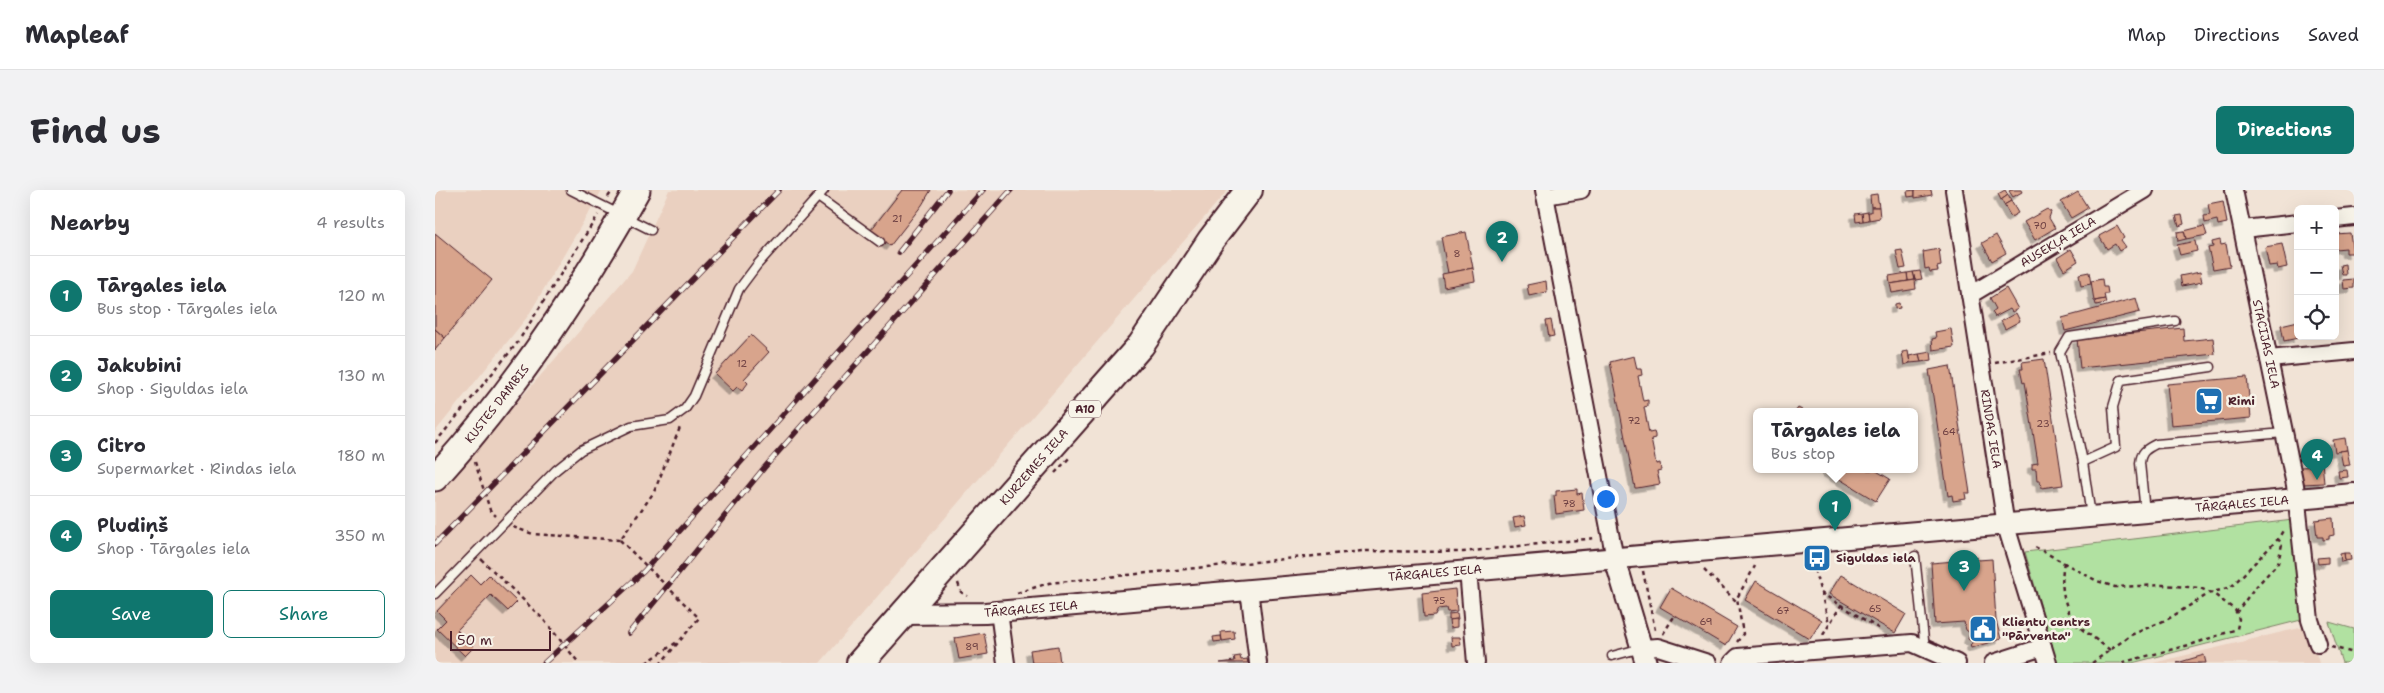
<!DOCTYPE html>
<html lang="en">
<head>
<meta charset="utf-8">
<style>
  body { margin:0; font-family:"Shantell Sans",sans-serif; background:#f2f2f3; color:#2b2b33 }
  .controls { position:absolute; right:15px; top:15px; display:grid; overflow:hidden; border-radius:8px; box-shadow:0 5px 20px #0002 }
  .controls button { width:45px; height:45px; display:grid; place-items:center; padding:0; border:0; border-bottom:1px solid #e1e1e2; background:#fff; color:#2b2b33; font:25px sans-serif }
  .scale { position:absolute; left:15px; bottom:12px; width:101px; box-sizing:border-box; padding-left:5px; border:2px solid #4a1f2b; border-top:0; font-size:14px; line-height:18px; white-space:nowrap; color:#4a1f2b; -webkit-text-stroke:4px #f7f3e8; paint-order:stroke }
  .you { position:absolute; left:1170px; top:308px; width:18px; height:18px; margin:-12px; border:4px solid #fff; border-radius:50%; background:#1a73e8; box-shadow:0 0 0 8px #1a73e833 }
  .badge { display:grid; place-items:center; width:32px; height:32px; border-radius:50%; background:#0f766e; color:#fff; font-size:16px; font-weight:700 }
  .pin { position:absolute; translate:-50% -41px; filter:drop-shadow(0 1px 2px #0008) }
  .pin::after { content:''; position:absolute; top:26px; width:18px; height:15px; background:inherit; clip-path:polygon(0 0,100% 0,50% 100%) }
  .popup { position:absolute; left:1318px; top:218px; width:165px; height:65px; box-sizing:border-box; display:grid; place-content:center; border-radius:8px; background:#fff; filter:drop-shadow(0 1px 4px #0005); font-size:16px; white-space:nowrap; color:#7c7c81 }
  .popup b { font-size:19px; color:#2b2b33 }
  .popup::after { content:''; position:absolute; left:50%; top:100%; margin-left:-10px; border:10px solid transparent; border-top-color:#fff }
  .list { margin:0; padding:0; list-style:none }
  h2 { display:flex; justify-content:space-between; align-items:center; height:65px; margin:0; padding:0 20px; font-size:21px }
  h2 small { font-size:16px; font-weight:400; color:#7c7c81 }
  .list li { display:grid; grid-template-columns:32px 1fr auto; gap:15px; align-items:center; box-sizing:border-box; height:80px; padding:0 20px; border-top:1px solid #e1e1e2 }
  .list b { display:block; font-size:19px; white-space:nowrap }
  .list p { margin:0; font-size:16px; white-space:nowrap; color:#7c7c81 }
  .list em { font-size:16px; font-style:normal; color:#7c7c81 }
  .actions { display:flex; gap:10px; padding:15px 20px }
  .actions a { flex:1; padding:11px 0; border:1px solid #0f766e; border-radius:8px; text-align:center; font-size:18px; color:#0f766e }
  .actions .main { background:#0f766e; color:#fff }
  .icon { flex:none; width:28px; height:28px; fill:none; stroke:currentColor; stroke-width:2; stroke-linecap:round; stroke-linejoin:round }
  .map { position:relative; flex:none; width:1919px; height:473px; overflow:hidden; border-radius:8px }
  header { display:flex; align-items:center; gap:30px; box-sizing:border-box; height:70px; padding:0 25px; background:#fff; border-bottom:1px solid #e1e1e2 }
  header strong { font-size:24px }
  nav { display:flex; gap:28px; margin-inline-start:auto; font-size:18px }
  .intro { display:flex; align-items:center; justify-content:space-between; box-sizing:border-box; height:120px; padding:0 30px }
  h1 { margin:0; font-size:35px }
  .button { padding:12px 22px; border-radius:8px; background:#0f766e; color:#fff; font-size:18px; font-weight:700 }
  main { display:flex; gap:30px; padding:0 30px }
  aside { flex:1; background:#fff; border-radius:8px; box-shadow:0 5px 20px #0002 }
  .map>svg:first-child { display:block }
  .built { fill:#ead0c0 }
  .green { fill:#b1e1a1; stroke:#7e8066 }
  .building { fill:#d8a48c; stroke:#4a1f2b; filter:url(#shadow) }
  .lines { fill:none; stroke-linecap:round; stroke-linejoin:round }
  .service-casing { stroke:#4a1f2b; stroke-width:11 }
  .minor-casing { stroke:#4a1f2b; stroke-width:20 }
  .tertiary-casing { stroke:#4a1f2b; stroke-width:24 }
  .primary-casing { stroke:#4a1f2b; stroke-width:29 }
  .trunk-casing { stroke:#4a1f2b; stroke-width:30 }
  .path { stroke:#4a1f2b; stroke-width:2.5; stroke-dasharray:4 4; stroke-linecap:butt }
  .service { stroke:#f7f3e8; stroke-width:8 }
  .minor { stroke:#f7f3e8; stroke-width:16 }
  .tertiary { stroke:#f7f3e8; stroke-width:20 }
  .primary { stroke:#f7f3e8; stroke-width:25 }
  .trunk { stroke:#f7f3e8; stroke-width:26 }
  .rail-casing { stroke:#4a1f2b; stroke-width:5.5 }
  .rail { stroke:#f7f3e8; stroke-width:4; stroke-dasharray:11; stroke-linecap:butt }
  .labels { text-anchor:middle; stroke-width:5; stroke-linejoin:round; paint-order:stroke }
  .number-label { font-size:10px; fill:#6e4043 }
  .shield { fill:#f7f3e8; stroke:#7e5f64; stroke-width:1 }
  .shield-label { font-size:11px; font-weight:bold; fill:#4a1f2b }
  .street-label { font-size:12px; fill:#4a1f2b; stroke:#f7f3e8 }
  .poi-label { font-size:12px; font-weight:bold; fill:#4a1f2b; stroke:#f7f3e8; text-anchor:start }
</style>
</head>
<body>
<header>
<strong>Mapleaf</strong>
<nav><a>Map</a><a>Directions</a><a>Saved</a></nav>
</header>
<div class="intro"><h1>Find us</h1><a class="button">Directions</a></div>
<main>
<aside>
<h2>Nearby<small>4 results</small></h2>
<ul class="list">
<li><span class="badge">1</span><div><b>Tārgales iela</b><p>Bus stop · Tārgales iela</p></div><em>120 m</em></li>
<li><span class="badge">2</span><div><b>Jakubini</b><p>Shop · Siguldas iela</p></div><em>130 m</em></li>
<li><span class="badge">3</span><div><b>Citro</b><p>Supermarket · Rindas iela</p></div><em>180 m</em></li>
<li><span class="badge">4</span><div><b>Pludiņš</b><p>Shop · Tārgales iela</p></div><em>350 m</em></li>
</ul>
<div class="actions"><a class="main">Save</a><a>Share</a></div>
</aside>
<div class="map">
<svg width="1919" height="473" viewBox="0 0 1919 473">
  <defs>
    <filter id="shadow"><feDropShadow dx="-4.5" dy="4.5" stdDeviation="0" flood-color="#0004"/></filter>
  </defs>
  <rect width="100%" height="100%" fill="#f1e3d6"/>
  <filter id="ink" filterUnits="userSpaceOnUse"><feTurbulence type="fractalNoise" baseFrequency=".02" numOctaves="2"/><feDisplacementMap in="SourceGraphic" scale="10" xChannelSelector="R" yChannelSelector="G"/><feConvolveMatrix kernelMatrix="1 2 1 2 8 2 1 2 1" color-interpolation-filters="sRGB"/></filter>
  <g filter="url(#ink)">
    <g class="built">
      <polygon points="0,0 167,0 93,126 0,242"/>
      <polygon points="234,0 793,0 385,473 0,473 0,306 197,81"/>
      <polygon points="1873,436 1884,473 1718,473"/>
    </g>
    <g class="green">
      <polygon points="1858,330 1870,429 1697,473 1622,473 1590,362"/>
      <polygon points="1894,432 1919,439 1919,473 1907,473"/>
    </g>
    <g class="building">
      <polygon points="467,0 496,0 487,15 455,56 436,40"/>
      <polygon points="1480,0 1480,6 1473,7 1472,1"/>
      <polygon points="1480,0 1496,0 1497,5 1480,8"/>
      <polygon points="1570,0 1573,5 1566,10 1563,4"/>
      <polygon points="1576,0 1586,0 1587,2 1578,7 1574,1"/>
      <polygon points="1643,2 1653,18 1636,28 1626,12"/>
      <polygon points="1442,4 1444,17 1436,17 1435,5"/>
      <polygon points="1573,5 1576,11 1569,15 1566,10"/>
      <polygon points="1576,11 1583,23 1576,27 1569,15"/>
      <polygon points="1788,11 1792,33 1783,35 1782,30 1770,33 1769,26 1775,25 1773,14"/>
      <polygon points="1436,17 1444,17 1445,28 1434,30 1433,22 1436,22"/>
      <polygon points="1612,19 1616,22 1614,28 1620,38 1600,50 1589,32"/>
      <polygon points="1433,22 1434,30 1428,31 1427,23"/>
      <polygon points="1427,23 1428,31 1421,32 1420,24"/>
      <polygon points="1747,25 1749,34 1744,36 1741,26"/>
      <polygon points="1682,36 1689,48 1686,50 1691,57 1684,61 1680,54 1672,59 1664,46"/>
      <polygon points="1769,36 1772,45 1751,49 1749,41"/>
      <polygon points="1749,41 1751,49 1743,51 1742,42"/>
      <polygon points="1031,42 1038,78 1013,83 1006,47"/>
      <polygon points="0,43 57,90 10,148 0,139"/>
      <polygon points="1915,43 1918,63 1911,63 1911,58 1900,59 1900,44"/>
      <polygon points="1561,45 1571,63 1557,71 1547,53"/>
      <polygon points="1785,50 1786,55 1791,54 1795,76 1778,79 1773,58 1778,57 1777,52"/>
      <polygon points="1760,51 1762,61 1745,65 1742,55"/>
      <polygon points="1847,54 1852,77 1843,79 1842,75 1834,76 1830,57"/>
      <polygon points="1504,59 1506,76 1502,77 1503,81 1495,82 1494,78 1490,79 1488,62"/>
      <polygon points="1636,59 1643,71 1629,80 1622,68"/>
      <polygon points="1467,60 1471,78 1465,79 1461,61"/>
      <polygon points="1910,74 1911,85 1907,85 1905,75"/>
      <polygon points="1038,78 1040,91 1009,97 1007,84"/>
      <polygon points="1485,81 1487,89 1480,90 1478,82"/>
      <polygon points="1478,82 1480,90 1473,91 1472,83"/>
      <polygon points="1654,82 1656,94 1646,96 1644,84"/>
      <polygon points="1765,82 1767,92 1747,96 1745,86"/>
      <polygon points="1472,83 1473,91 1455,94 1454,86"/>
      <polygon points="1667,89 1668,97 1672,97 1673,104 1669,104 1670,109 1659,111 1656,91"/>
      <polygon points="1919,89 1919,98 1909,99 1908,90"/>
      <polygon points="1480,90 1481,99 1457,103 1455,94"/>
      <polygon points="1111,91 1112,102 1094,106 1092,95"/>
      <polygon points="1571,98 1583,119 1577,122 1575,119 1560,127 1557,122 1561,119 1555,108"/>
      <polygon points="1701,108 1705,122 1630,141 1627,128"/>
      <polygon points="1670,109 1671,113 1661,115 1660,111"/>
      <polygon points="1464,113 1465,118 1460,119 1460,114"/>
      <polygon points="1581,123 1585,131 1570,139 1566,131"/>
      <polygon points="1116,130 1119,146 1114,147 1111,131"/>
      <polygon points="1863,131 1863,139 1861,139 1863,148 1849,151 1846,135"/>
      <polygon points="1748,138 1749,151 1778,148 1780,164 1645,178 1642,149"/>
      <polygon points="0,139 10,148 0,160"/>
      <polygon points="1516,139 1519,157 1498,160 1497,149 1501,148 1500,142"/>
      <polygon points="316,145 334,162 309,189 313,193 307,201 302,197 298,201 280,184"/>
      <polygon points="1473,161 1475,173 1469,175 1467,162"/>
      <polygon points="1496,162 1497,170 1486,172 1484,164"/>
      <polygon points="1484,164 1486,172 1475,173 1474,166"/>
      <polygon points="1199,166 1202,179 1206,179 1207,185 1203,186 1208,211 1213,210 1213,216 1209,217 1214,243 1219,242 1220,245 1220,248 1216,249 1221,274 1225,273 1226,280 1222,281 1225,294 1202,298 1200,298 1175,172"/>
      <polygon points="1609,169 1628,295 1606,298 1605,291 1602,291 1601,279 1597,279 1597,274 1603,273 1590,192 1588,193 1585,179 1588,179 1587,172"/>
      <polygon points="1515,176 1535,303 1530,303 1531,309 1518,311 1517,305 1513,306 1494,180"/>
      <polygon points="1812,187 1816,228 1736,235 1732,194"/>
      <polygon points="1363,218 1371,222 1360,222"/>
      <polygon points="1910,248 1912,260 1900,262 1898,250"/>
      <polygon points="1912,260 1915,275 1908,276 1905,261"/>
      <polygon points="1882,271 1887,271 1889,293 1868,294 1865,277 1882,276"/>
      <polygon points="1392,280 1440,280 1455,289 1441,311 1391,281"/>
      <polygon points="1912,280 1913,287 1904,288 1903,281"/>
      <polygon points="1142,299 1142,304 1147,303 1149,320 1121,324 1119,306 1121,306 1121,301"/>
      <polygon points="1089,326 1091,335 1080,337 1078,328"/>
      <polygon points="1898,328 1899,345 1894,346 1894,349 1888,350 1888,347 1882,347 1880,330"/>
      <polygon points="1909,363 1915,363 1916,370 1910,371"/>
      <polygon points="1909,363 1910,371 1906,372 1905,364"/>
      <polygon points="1542,367 1543,370 1557,369 1561,430 1566,449 1536,458 1535,455 1538,452 1533,449 1535,443 1531,440 1529,432 1500,434 1496,373 1532,370"/>
      <polygon points="1893,367 1893,373 1883,374 1882,368"/>
      <polygon points="36,385 45,394 54,385 82,412 73,421 56,405 22,440 39,457 30,466 2,439 11,430 2,421"/>
      <polygon points="1406,385 1471,424 1460,443 1394,404"/>
      <polygon points="1321,391 1387,430 1375,449 1310,410"/>
      <polygon points="1236,398 1302,437 1291,456 1225,417"/>
      <polygon points="1020,399 1022,421 1012,422 1011,418 1003,419 1000,426 989,427 987,403"/>
      <polygon points="1022,423 1023,429 1014,430 1014,424"/>
      <polygon points="1022,429 1022,437 1015,438 1014,430"/>
      <polygon points="799,441 800,449 787,451 786,442"/>
      <polygon points="549,443 553,464 524,469 520,448"/>
      <polygon points="786,446 787,451 779,452 778,447"/>
      <polygon points="1016,447 1025,447 1026,455 1017,456"/>
      <polygon points="623,456 625,473 597,473 595,460"/>
      <polygon points="1769,465 1771,473 1742,473"/>
      <polygon points="805,466 806,470 812,469 813,473 785,473 800,471 799,467"/>
    </g>
    <g class="lines">
      <defs>
        <g id="service">
          <polyline points="136,0 216,40"/>
          <polyline points="383,7 445,52"/>
          <polyline points="1648,272 1681,257 1678,217 1686,190 1776,177"/>
          <path d="M1710 322 1705 273C1706 262 1711 259 1721 254L1849 243"/>
          <polyline points="1656,326 1648,272 1625,162 1634,147 1740,131"/>
          <polyline points="1480,366 1490,459"/>
          <polyline points="0,404 121,280 146,260 196,236 235,230 250,219 259,206 304,99 322,75 389,0"/>
          <polyline points="1177,466 1207,458"/>
        </g>
        <g id="minor">
          <polyline points="1109,0 1180,369"/>
          <polyline points="1519,0 1571,336 1613,473"/>
          <polyline points="1799,0 1860,295 1875,430 1883,454"/>
          <polyline points="1110,6 1146,0"/>
          <polyline points="1900,29 1919,27"/>
          <polyline points="1808,39 1863,33"/>
          <polyline points="1535,105 1710,0"/>
          <polyline points="1834,169 1919,161"/>
          <polyline points="1033,380 1041,473"/>
          <polyline points="814,399 823,473"/>
          <polyline points="564,422 571,473"/>
          <polyline points="1207,458 1223,457 1273,473"/>
          <polyline points="1297,473 1303,467 1477,453 1522,473"/>
          <polyline points="1558,473 1608,457"/>
        </g>
        <g id="tertiary">
          <polyline points="1180,369 1211,473"/>
          <polyline points="469,424 550,423 1919,304"/>
        </g>
        <path id="primary" d="M0 288C79 201 145 103 202 0"/>
        <polyline id="trunk" points="425,473 706,155 776,50 814,0"/>
      </defs>
      <use href="#service" class="service-casing"/>
      <use href="#minor" class="minor-casing"/>
      <use href="#tertiary" class="tertiary-casing"/>
      <use href="#primary" class="primary-casing"/>
      <use href="#trunk" class="trunk-casing"/>
      <g class="path">
        <polyline points="173,7 178,0"/>
        <polyline points="86,147 163,25"/>
        <polyline points="1560,173 1616,163"/>
        <polyline points="0,253 83,152"/>
        <polyline points="40,272 55,320 61,326"/>
        <polyline points="620,283 636,266"/>
        <polyline points="78,337 98,344 185,350 219,302 246,235"/>
        <polyline points="185,350 264,428 226,473"/>
        <polyline points="1600,357 1662,391 1680,397 1728,395 1765,398 1780,405 1800,420 1804,429 1802,439 1758,454 1685,473"/>
        <polyline points="46,369 108,429 144,473"/>
        <polyline points="1377,372 1386,403 1443,438 1441,442"/>
        <path d="M1629 372C1625 396 1628 413 1640 434L1675 460"/>
        <polyline points="1269,380 1302,412"/>
        <polyline points="1208,381 1220,440"/>
        <polyline points="523,393 526,402 532,406"/>
        <polyline points="582,403 614,393 928,361 1028,362 1161,348"/>
        <polyline points="1386,403 1394,433"/>
        <polyline points="1801,423 1818,400 1843,373 1847,354 1843,349 1849,339"/>
        <polyline points="1228,444 1240,425"/>
        <polyline points="1388,445 1408,412"/>
        <polyline points="1302,452 1308,444 1302,408 1320,376"/>
        <polyline points="1896,457 1919,463"/>
        <polyline points="211,473 242,452"/>
        <polyline points="1657,473 1696,445 1733,429 1775,403 1796,397 1843,349"/>
      </g>
      <use href="#service" class="service"/>
      <use href="#minor" class="minor"/>
      <use href="#tertiary" class="tertiary"/>
      <use href="#primary" class="primary"/>
      <use href="#trunk" class="trunk"/>
      <defs>
        <g id="rail">
          <polyline points="464,62 513,0"/>
          <polyline points="0,354 344,0"/>
          <polyline points="194,443 329,278 576,0"/>
          <polyline points="109,473 209,381 548,0"/>
        </g>
      </defs>
      <use href="#rail" class="rail-casing"/>
      <use href="#rail" class="rail"/>
    </g>
  </g>
  <defs>
    <symbol id="supermarket-square" viewBox="-11 -11 22 22"><rect x="-9" y="-9" width="18" height="18" rx="4" fill="#1f6fb2" stroke="#f7f3e8"/><path d="M-6-5.5h2.5l.6 2H6L4.5 2H-2.5L-4.4-4H-6ZM-1.5 3.2a1.3 1.3 0 1 0 .1 0ZM3 3.2a1.3 1.3 0 1 0 .1 0Z" fill="#fff"/></symbol>
    <symbol id="bus-square" viewBox="-11 -11 22 22"><rect x="-9" y="-9" width="18" height="18" rx="4" fill="#1f6fb2" stroke="#f7f3e8"/><path d="M-5-6H5V4H4V6H2V4H-2V6H-4V4H-5ZM-3.5-4V0h7V-4ZM-3.5 1.2v1.5H-2V1.2ZM2 1.2v1.5H3.5V1.2Z" fill="#fff"/></symbol>
    <symbol id="civic-square" viewBox="-11 -11 22 22"><rect x="-9" y="-9" width="18" height="18" rx="4" fill="#1f6fb2" stroke="#f7f3e8"/><path d="M-.6-6.5H3V-4.5H.6V-3L4-1V1h2V6H-6V1h2V-1L-.6-3ZM-1.2 2.5V6h2.4V2.5Z" fill="#fff"/></symbol>
  </defs>
  <g fill-rule="evenodd">
    <use href="#supermarket-square" x="1758" y="195" width="32" height="32"/>
    <use href="#bus-square" x="1366" y="352" width="32" height="32"/>
    <use href="#civic-square" x="1532" y="423" width="32" height="32"/>
  </g>
  <g class="labels">
    <g class="number-label">
      <text x="462" y="32">21</text>
      <text x="1605" y="39">70</text>
      <text x="1022" y="67">8</text>
      <text x="307" y="177">12</text>
      <text x="1199" y="234">72</text>
      <text x="1608" y="237">23</text>
      <text x="1514" y="245">64</text>
      <text x="1134" y="317">78</text>
      <text x="1004" y="414">75</text>
      <text x="1440" y="422">65</text>
      <text x="1348" y="424">67</text>
      <text x="1271" y="435">69</text>
      <text x="537" y="460">89</text>
    </g>
    <rect class="shield" x="634" y="210.5" width="32" height="17" rx="4"/>
    <g class="shield-label">
      <text x="650" y="223">A10</text>
    </g>
    <g class="street-label">
      <text transform="translate(1623 52) rotate(-31)" y="4">AUSEKĻA IELA</text>
      <text transform="translate(1831 154) rotate(78)" y="4">STACIJAS IELA</text>
      <text transform="translate(62 214) rotate(-52)" y="4">KUSTES DAMBIS</text>
      <text transform="translate(1556 239) rotate(81)" y="4">RINDAS IELA</text>
      <text transform="translate(599 277) rotate(-49)" y="4">KURZEMES IELA</text>
      <text transform="translate(1807 314) rotate(-5)" y="4">TĀRGALES IELA</text>
      <text transform="translate(1000 383) rotate(-5)" y="4">TĀRGALES IELA</text>
      <text transform="translate(596 419) rotate(-5)" y="4">TĀRGALES IELA</text>
    </g>
    <g class="poi-label">
      <text x="1793" y="215">Rimi</text>
      <text x="1401" y="372">Siguldas iela</text>
      <text x="1567" y="436">Klientu centrs<tspan x="1567" dy="14">"Pārventa"</tspan></text>
    </g>
  </g>
</svg>
<div class="controls">
<button>+</button>
<button>−</button>
<button><svg class="icon" aria-label="locate" viewBox="0 0 24 24"><circle cx="12" cy="12" r="6"/><path d="M12 2v4M12 18v4M2 12h4M18 12h4"/></svg></button>
</div>
<div class="scale">50 m</div>
<div class="you"></div>
<div class="pin badge" style="left:1400px;top:341px">1</div>
<div class="popup"><b>Tārgales iela</b>Bus stop</div>
<div class="pin badge" style="left:1067px;top:72px">2</div>
<div class="pin badge" style="left:1529px;top:401px">3</div>
<div class="pin badge" style="left:1882px;top:290px">4</div>
</div>
</main>
</body>
</html>
